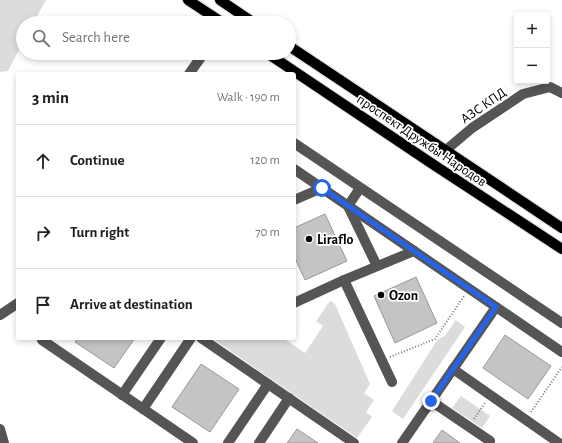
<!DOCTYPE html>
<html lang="en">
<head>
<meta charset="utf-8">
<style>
  body { margin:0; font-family:"Alegreya Sans",sans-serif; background:#f6f6f6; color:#202124 }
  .controls { position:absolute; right:12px; top:12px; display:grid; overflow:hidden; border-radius:4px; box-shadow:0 2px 6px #0003 }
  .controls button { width:36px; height:36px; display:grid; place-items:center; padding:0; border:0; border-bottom:1px solid #e0e0e0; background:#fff; color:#202124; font:20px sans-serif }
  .stop { position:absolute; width:12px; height:12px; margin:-9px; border:3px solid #2563eb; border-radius:50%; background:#fff }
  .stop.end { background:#2563eb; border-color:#fff; box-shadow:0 1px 4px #0008 }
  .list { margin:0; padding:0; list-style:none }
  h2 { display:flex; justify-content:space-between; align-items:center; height:52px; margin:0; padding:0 16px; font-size:17px }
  h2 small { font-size:13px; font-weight:400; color:#757577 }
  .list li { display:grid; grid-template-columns:26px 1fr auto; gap:12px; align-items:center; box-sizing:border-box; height:72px; padding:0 16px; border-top:1px solid #e0e0e0 }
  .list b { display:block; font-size:15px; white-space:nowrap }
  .list em { font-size:13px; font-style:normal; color:#757577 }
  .icon { flex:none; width:22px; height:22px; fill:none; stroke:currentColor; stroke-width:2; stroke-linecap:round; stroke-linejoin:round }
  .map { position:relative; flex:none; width:562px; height:443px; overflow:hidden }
  .search { position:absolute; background:#fff; box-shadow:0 2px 6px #0003; left:16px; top:16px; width:280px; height:44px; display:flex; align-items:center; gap:10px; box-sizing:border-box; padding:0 14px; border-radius:22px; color:#757577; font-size:15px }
  .panel { position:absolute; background:#fff; box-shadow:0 2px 6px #0003; left:16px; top:72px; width:280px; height:268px; border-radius:4px }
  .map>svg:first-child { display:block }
  .green { fill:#dcdcdc }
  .building { fill:#c4c4c4; stroke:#999 }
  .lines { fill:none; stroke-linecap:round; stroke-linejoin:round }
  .major-casing { stroke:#dbdbdb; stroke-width:12 }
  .path { stroke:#777; stroke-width:2; stroke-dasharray:1 2; stroke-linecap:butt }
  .minor { stroke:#555; stroke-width:10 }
  .major { stroke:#000; stroke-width:10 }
  .route { stroke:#2563eb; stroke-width:5 }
  .poi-dot { fill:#000; stroke:#fff; stroke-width:1.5 }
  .labels { text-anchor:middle; stroke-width:3.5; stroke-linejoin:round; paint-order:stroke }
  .street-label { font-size:14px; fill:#000; stroke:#fff }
  .poi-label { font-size:14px; font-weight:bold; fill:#000; stroke:#fff; text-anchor:start }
</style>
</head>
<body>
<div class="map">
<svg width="562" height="443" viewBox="0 0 562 443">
  <rect width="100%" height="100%" fill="#fff"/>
  <g class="green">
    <polygon points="0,0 46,0 33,23 23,23 23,42 8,71 0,72"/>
    <polygon points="330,301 335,304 370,384 364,393 374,400 366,412 372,417 357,438 213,339 214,338 283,338 305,353 323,326 316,321"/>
    <polygon points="456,320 465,327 403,419 392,411 438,339 445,336"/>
    <polygon points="461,396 490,416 482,428 452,408"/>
  </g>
  <g class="building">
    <polygon points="325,214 347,261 305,280 294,256 294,228"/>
    <polygon points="416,277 437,323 395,343 374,296"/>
    <polygon points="505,335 551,366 528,399 483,368"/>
    <polygon points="78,338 135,338 114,368 75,342"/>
    <polygon points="201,364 239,389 210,432 172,407"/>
    <polygon points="297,429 318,443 287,443"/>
    <polygon points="442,430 460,443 433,443"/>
  </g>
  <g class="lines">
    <defs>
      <g id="major">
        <polyline points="188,0 223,23"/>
        <polyline points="220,0 254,23"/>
        <polyline points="289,46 562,228"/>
        <polyline points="267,53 431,163 562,249"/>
      </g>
    </defs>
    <use href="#major" class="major-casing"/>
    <g class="path">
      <polyline points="390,357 435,339 464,296"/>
      <polyline points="531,412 562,367"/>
      <polyline points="474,419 485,403"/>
    </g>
    <g class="minor">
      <polyline points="189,74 204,53"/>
      <polyline points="294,143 562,323"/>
      <polyline points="446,150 472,128 523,94 550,87 562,93"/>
      <polyline points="294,169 414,251"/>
      <polyline points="360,188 348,206 377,266"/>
      <polyline points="294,200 322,188"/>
      <polyline points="294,303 344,280"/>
      <polyline points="0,315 18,303"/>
      <polyline points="44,338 42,340 193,443"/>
      <polyline points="201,338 354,443"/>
      <polyline points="453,369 559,443"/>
      <polyline points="392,382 344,280 414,251 562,352"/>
      <polyline points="122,395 161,338"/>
      <polyline points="431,401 490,441 489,443"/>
      <polyline points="143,409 191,338"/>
      <polyline points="0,429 4,443"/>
      <polyline points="228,443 268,384"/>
      <polyline points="259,443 289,398"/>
      <polyline points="402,443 496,307"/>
    </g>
    <use href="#major" class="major"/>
  </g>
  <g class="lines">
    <polyline class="route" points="322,188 496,307 431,401"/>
  </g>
  <g class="poi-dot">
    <circle cx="309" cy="239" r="4"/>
    <circle cx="381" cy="295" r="4"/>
  </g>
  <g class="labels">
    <g class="street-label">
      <text transform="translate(483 105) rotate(-35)" y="5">АЗС КПД</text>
      <text transform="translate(422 140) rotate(34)" y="5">проспект Дружбы Народов</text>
    </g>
    <g class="poi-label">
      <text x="317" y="244">Liraflo</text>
      <text x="389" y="300">Ozon</text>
    </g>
  </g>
</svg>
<div class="controls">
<button>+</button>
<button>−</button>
</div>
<div class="stop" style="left:322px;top:188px"></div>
<div class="stop end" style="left:431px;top:401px"></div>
<div class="search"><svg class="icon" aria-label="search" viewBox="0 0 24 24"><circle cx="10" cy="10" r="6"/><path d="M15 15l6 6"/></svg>Search here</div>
<section class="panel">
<h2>3 min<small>Walk · 190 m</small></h2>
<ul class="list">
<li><svg class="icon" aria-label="ahead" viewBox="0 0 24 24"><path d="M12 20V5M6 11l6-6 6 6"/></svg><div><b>Continue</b></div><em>120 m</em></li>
<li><svg class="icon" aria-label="right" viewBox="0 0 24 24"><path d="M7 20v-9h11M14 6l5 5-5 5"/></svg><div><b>Turn right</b></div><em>70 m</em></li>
<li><svg class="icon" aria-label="arrive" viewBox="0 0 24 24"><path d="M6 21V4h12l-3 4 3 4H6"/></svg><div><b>Arrive at destination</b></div></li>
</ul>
</section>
</div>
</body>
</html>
